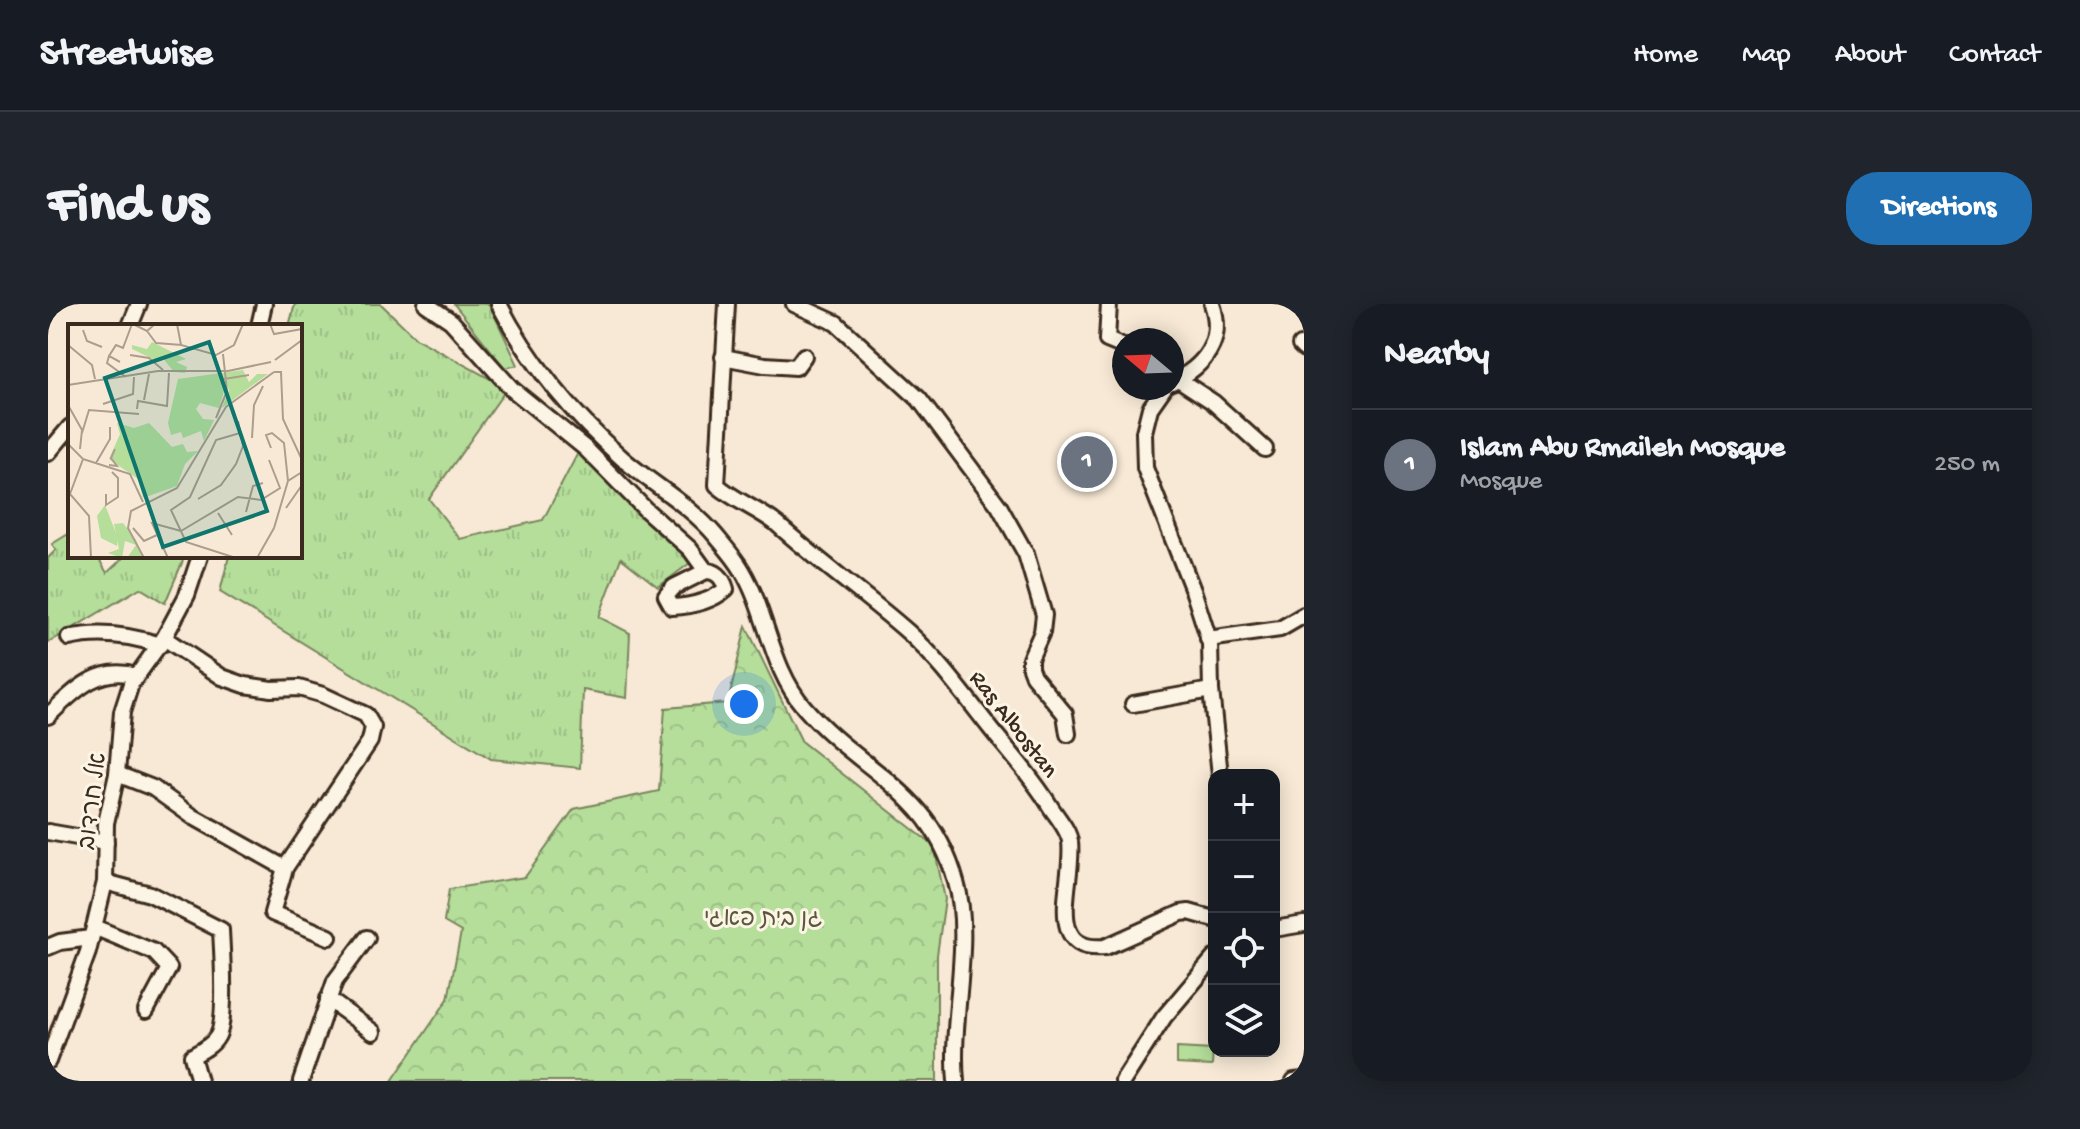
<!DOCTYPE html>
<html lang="en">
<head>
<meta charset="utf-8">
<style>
  body { margin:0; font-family:"Gochi Hand","Playpen Sans Hebrew",sans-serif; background:#20242c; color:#f1f3f6 }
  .controls { position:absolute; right:24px; bottom:24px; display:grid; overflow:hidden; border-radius:16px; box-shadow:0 4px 20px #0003 }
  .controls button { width:72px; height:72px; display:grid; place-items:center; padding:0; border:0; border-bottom:2px solid #363941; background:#171b24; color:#f1f3f6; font:40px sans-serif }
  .compass { position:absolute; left:1064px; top:24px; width:72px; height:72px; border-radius:50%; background:#171b24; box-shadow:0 4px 20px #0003; rotate:289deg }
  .you { position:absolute; left:696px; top:400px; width:28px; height:28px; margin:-20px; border:6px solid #fff; border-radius:50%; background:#1a73e8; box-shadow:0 0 0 12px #1a73e833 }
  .badge { display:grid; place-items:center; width:52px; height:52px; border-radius:50%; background:#1f6fb2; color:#fff; font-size:26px; font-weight:700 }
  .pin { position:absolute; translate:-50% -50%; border:4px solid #fff; box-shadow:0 2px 8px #0006 }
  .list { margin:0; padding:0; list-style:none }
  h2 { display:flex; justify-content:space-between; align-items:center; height:104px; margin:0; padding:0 32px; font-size:34px }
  h2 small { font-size:26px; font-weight:400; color:#9ea1a6 }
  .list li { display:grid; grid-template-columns:52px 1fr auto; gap:24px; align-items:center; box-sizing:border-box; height:112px; padding:0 32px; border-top:2px solid #363941 }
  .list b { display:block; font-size:30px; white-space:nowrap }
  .list p { margin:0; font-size:26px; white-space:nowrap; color:#9ea1a6 }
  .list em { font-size:26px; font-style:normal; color:#9ea1a6 }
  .icon { flex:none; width:44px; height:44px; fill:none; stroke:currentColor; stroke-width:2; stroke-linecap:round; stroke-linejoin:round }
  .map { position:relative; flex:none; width:1256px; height:777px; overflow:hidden; border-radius:32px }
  header { display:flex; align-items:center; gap:48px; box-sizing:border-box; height:112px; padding:0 40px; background:#171b24; border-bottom:2px solid #363941 }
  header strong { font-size:38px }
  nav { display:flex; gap:44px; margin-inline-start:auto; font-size:28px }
  .intro { display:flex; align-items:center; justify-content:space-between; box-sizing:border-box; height:192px; padding:0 48px }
  h1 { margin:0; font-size:56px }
  .button { padding:20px 36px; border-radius:32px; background:#1f6fb2; color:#fff; font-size:28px; font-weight:700 }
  main { display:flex; gap:48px; padding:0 48px }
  aside { flex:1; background:#171b24; border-radius:32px; box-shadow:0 4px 20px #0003 }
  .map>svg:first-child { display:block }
  .grass { fill:url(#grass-tufts); stroke:#78845c; stroke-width:2 }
  .forest { fill:url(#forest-crowns); stroke:#78845c; stroke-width:2 }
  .garden { fill:#b5de9b; stroke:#78845c; stroke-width:2 }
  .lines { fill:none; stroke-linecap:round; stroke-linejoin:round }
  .minor-casing { stroke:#3b2a1e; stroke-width:20 }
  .minor { stroke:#fcf5e5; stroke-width:14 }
  .labels { text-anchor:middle; stroke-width:6; stroke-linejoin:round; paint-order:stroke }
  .street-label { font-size:24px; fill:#3b2a1e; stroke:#fcf5e5 }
  .park-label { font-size:24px; fill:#5a573d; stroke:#fcf5e5 }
  .inset-road { fill:none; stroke:#ac9d8c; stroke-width:2 }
  .view { fill:#0f766e; fill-opacity:0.15; stroke:#0f766e; stroke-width:4 }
  .inset-edge { fill:none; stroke:#3b2a1e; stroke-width:4 }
</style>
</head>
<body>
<header>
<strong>Streetwise</strong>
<nav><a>Home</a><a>Map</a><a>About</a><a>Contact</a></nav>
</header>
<div class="intro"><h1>Find us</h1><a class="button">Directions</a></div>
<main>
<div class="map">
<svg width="1256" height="777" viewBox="0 0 1256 777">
  <defs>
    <pattern id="grass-tufts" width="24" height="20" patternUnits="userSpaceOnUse" patternTransform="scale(2)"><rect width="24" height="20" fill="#b5de9b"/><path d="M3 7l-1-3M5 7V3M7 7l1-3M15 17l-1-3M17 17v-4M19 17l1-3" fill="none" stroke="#9dbf85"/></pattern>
    <pattern id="forest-crowns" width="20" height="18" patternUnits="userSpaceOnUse" patternTransform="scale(2)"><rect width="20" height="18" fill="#b5de9b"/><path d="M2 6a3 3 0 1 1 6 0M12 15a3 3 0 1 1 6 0" fill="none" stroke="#9dbf85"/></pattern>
  </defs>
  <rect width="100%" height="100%" fill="#f7e9d5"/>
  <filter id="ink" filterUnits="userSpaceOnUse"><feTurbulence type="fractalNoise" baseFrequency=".0125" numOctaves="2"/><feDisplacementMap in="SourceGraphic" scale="16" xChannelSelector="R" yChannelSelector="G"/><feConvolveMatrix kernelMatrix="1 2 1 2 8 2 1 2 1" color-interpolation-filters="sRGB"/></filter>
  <g filter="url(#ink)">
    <g class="grass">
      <polygon points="247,0 333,0 369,35 459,84 381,195 412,235 495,216 532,145 646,256 610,283 573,254 551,313 582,329 579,394 535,386 532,464 443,455 172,288 181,252 252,252 252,22 241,22"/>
      <polygon points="406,0 441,0 470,61 457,64"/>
      <polygon points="22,229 22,252 49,252 59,269 77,252 137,252 117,299 92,284 0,339 0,254 8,246 4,240"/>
    </g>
    <polygon class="forest" points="698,322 754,438 886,542 897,595 889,651 889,777 344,777 400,695 413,628 396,618 401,585 477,573 526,505 611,487 617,404 680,399"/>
    <polygon class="garden" points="1129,744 1165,746 1164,762 1129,760"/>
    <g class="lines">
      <defs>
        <g id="minor">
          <polyline points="378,0 403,17 464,85 538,145 598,206 642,245 658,267"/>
          <path d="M451 0C482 60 524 110 575 155 605 181 642 201 668 232 677 243 687 254 694 266 720 310 722 363 756 403 813 469 882 484 908 578 925 634 902 715 908 777"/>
          <path d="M679 0 669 181C687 197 710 205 729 220 771 258 818 291 860 328 892 357 916 391 943 425 963 450 985 474 1002 502 1008 512 1021 526 1022 538 1027 575 994 649 1057 643L1133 609 1141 608 1166 615"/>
          <polyline points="746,0 788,19 871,95 951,202 978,250 996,311 994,328 982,355 982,364 985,372 1017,410 1020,430"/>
          <polyline points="1061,0 1059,36 1076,43"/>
          <polyline points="82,22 91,0"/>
          <polyline points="211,22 216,0"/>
          <polyline points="1252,41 1256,45"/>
          <polyline points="675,53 717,61 748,63 756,52"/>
          <polyline points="1124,71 1165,98 1217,145"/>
          <path d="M1124 78C1156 63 1177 37 1164 0"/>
          <polyline points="1116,84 1102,104 1096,128 1097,164 1146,289 1162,339 1163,386 1172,471"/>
          <polyline points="0,149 22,123"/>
          <path d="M658 267C670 267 675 275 678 285 663 298 643 302 624 303L618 292 626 283Z"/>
          <path d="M21 334C51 327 82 331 112 341"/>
          <polyline points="116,334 174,373 197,381 223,385 251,384 275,391 318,411 325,423 322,437 237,564 224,609 281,633"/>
          <polyline points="1160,335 1232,325 1256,311"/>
          <polyline points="1085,400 1163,386"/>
          <path d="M0 412C25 388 51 360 88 372"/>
          <polyline points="69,470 105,484 144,512 237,564"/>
          <polyline points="0,528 58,538"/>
          <path d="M57 578 102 590 173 626C174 646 179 719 169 733 164 742 153 747 144 752L151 777"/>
          <polyline points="46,623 106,648 121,664 98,707"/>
          <polyline points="1226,625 1256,620"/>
          <polyline points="0,643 12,638 43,634"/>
          <polyline points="280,695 325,728"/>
          <polyline points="0,757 40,648 57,578 58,519 69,470 74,408 83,380 116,334 139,291 152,252"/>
          <polyline points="253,777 287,677 319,634"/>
          <polyline points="1075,777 1116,713 1166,654"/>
          <polyline points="1246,777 1256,776"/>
        </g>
      </defs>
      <use href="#minor" class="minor-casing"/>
      <use href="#minor" class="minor"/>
    </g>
  </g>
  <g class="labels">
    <g class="street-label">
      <text transform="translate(967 419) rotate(52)" y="8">Ras Albostan</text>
      <text transform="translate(43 497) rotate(-83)" y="8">אל חרדוב</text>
    </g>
    <g class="park-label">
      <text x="715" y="621">גן בית פאגי</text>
    </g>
  </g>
  <g transform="translate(20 20)">
    <rect width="234" height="234" fill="#f7e9d5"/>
    <path d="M84 18 118 35 108 38 119 43 117 49 106 48 94 33 89 37 64 25V21L79 25ZM175 46 181 58 189 50H200L154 84 161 66 158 60 151 84 132 79 128 85 135 95 146 96 136 117 133 107 115 114 113 108 103 111 100 99 110 55ZM37 181 50 214 49 222 33 214 29 192Z" fill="#b5de9b"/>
    <path d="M49 99 66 104 81 99 104 123 115 120 119 128 130 127 117 140 109 162 75 174 70 155 41 135 52 110ZM55 199 68 216 75 234H59L68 221 57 217 54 234 40 229 51 225 46 200Z" fill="#b5de9b"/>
    <path class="inset-road" d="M65 0 79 7 87 0M109 0 113 21 148 31 166 21 175 0M202 0 206 10 234 5M15 6 19 17 34 23M79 7 88 19 114 21M0 21 24 41 27 55M62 31 81 34 95 46M41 32 39 39 58 53M207 36 234 16M52 38 41 32 48 21 55 24 64 0M206 48H213L215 95 234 136M156 55 181 51M0 61 90 47H160L203 38M76 76 81 50M35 80 65 70 66 53M0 81 14 106 12 125M69 85 70 77 99 82 101 49M148 94 159 67 155 30M14 109 21 86 71 90M184 114 186 81 195 62M0 120 15 135 2 170 21 192 23 234M203 124 198 111 204 109 216 119 220 157M15 135 62 150 75 178M28 139 42 115V103M41 141 49 142 43 134 47 125M38 170V181L50 173V154L44 148M130 175 153 161 168 140 175 122 170 97M218 184 234 161M178 188 185 162 195 159M150 189 164 211M65 204 76 217 89 211M113 207 170 173 193 176 212 164 201 136M76 234 60 204 63 187 109 164 158 83 206 48M100 234 84 199 113 207M168 234 118 218 103 186 122 173 148 116 172 109M189 234 206 204 220 157 234 148"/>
    <path class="view" d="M141 18 199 187 95 223 37 54Z"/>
    <rect width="234" height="234" class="inset-edge"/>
  </g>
</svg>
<div class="controls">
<button>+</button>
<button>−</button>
<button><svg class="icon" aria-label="locate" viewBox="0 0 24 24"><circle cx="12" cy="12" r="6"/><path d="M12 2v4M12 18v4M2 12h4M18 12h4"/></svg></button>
<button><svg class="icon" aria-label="layers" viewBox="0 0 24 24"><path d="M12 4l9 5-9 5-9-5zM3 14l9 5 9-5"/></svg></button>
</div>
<svg class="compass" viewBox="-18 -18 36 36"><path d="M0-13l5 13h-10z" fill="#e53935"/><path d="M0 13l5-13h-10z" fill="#9ea1a6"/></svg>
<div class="you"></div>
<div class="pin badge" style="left:1039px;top:158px;background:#6b7280">1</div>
</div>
<aside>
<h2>Nearby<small></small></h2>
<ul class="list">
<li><span class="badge" style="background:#6b7280">1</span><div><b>Islam Abu Rmaileh Mosque</b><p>Mosque</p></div><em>250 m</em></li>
</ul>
</aside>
</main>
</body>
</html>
